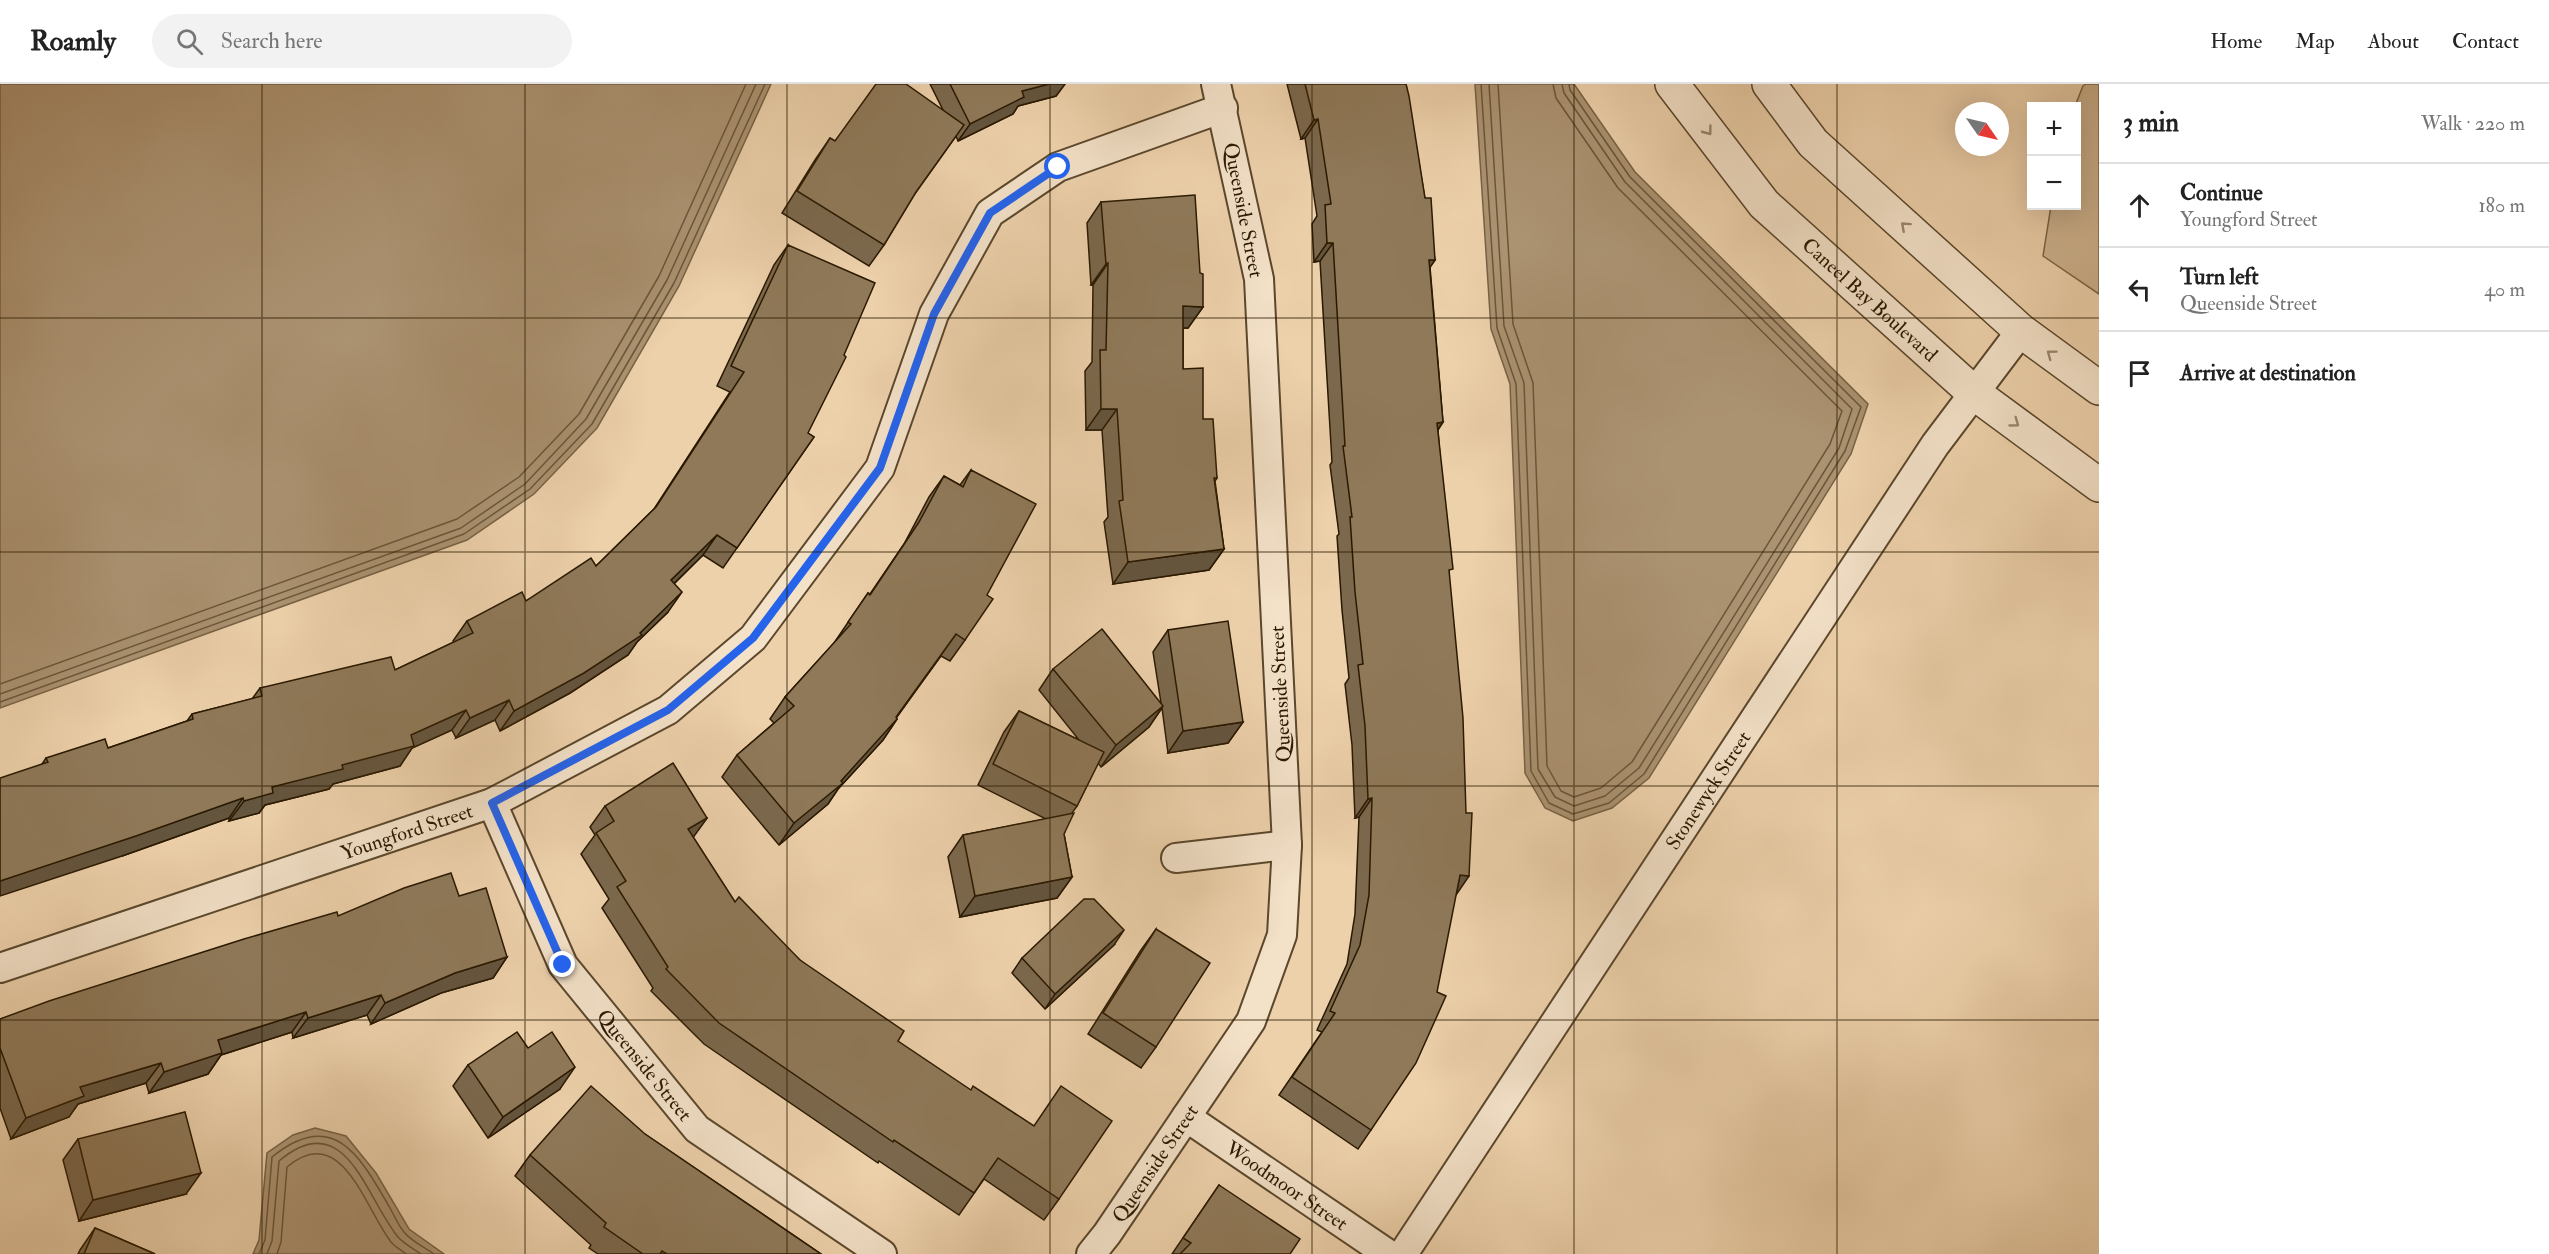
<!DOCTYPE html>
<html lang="en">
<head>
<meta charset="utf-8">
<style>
  body { margin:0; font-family:"IM FELL Double Pica",serif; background:#f2f2f2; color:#222 }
  .controls { position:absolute; right:18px; top:18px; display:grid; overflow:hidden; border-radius:0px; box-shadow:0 6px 24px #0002 }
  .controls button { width:54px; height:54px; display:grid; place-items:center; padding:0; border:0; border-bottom:2px solid #e0e0e0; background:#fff; color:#222; font:30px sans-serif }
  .compass { position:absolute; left:1955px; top:18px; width:54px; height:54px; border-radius:50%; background:#fff; box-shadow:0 6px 24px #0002; rotate:124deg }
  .stop { position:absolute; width:18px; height:18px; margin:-14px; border:4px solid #2563eb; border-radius:50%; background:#fff }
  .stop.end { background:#2563eb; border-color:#fff; box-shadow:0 2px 6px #0008 }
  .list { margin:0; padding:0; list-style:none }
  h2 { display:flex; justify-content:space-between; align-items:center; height:78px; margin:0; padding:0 24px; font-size:26px }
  h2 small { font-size:20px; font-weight:400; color:#767676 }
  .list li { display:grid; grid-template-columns:39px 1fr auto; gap:18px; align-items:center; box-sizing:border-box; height:84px; padding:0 24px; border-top:2px solid #e0e0e0 }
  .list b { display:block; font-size:22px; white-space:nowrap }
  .list p { margin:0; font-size:20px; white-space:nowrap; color:#767676 }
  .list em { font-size:20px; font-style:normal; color:#767676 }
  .icon { flex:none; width:33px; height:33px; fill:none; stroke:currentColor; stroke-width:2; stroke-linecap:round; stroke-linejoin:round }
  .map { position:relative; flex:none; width:2099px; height:1170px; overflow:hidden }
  header { display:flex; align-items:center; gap:36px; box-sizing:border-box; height:84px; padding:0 30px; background:#fff; border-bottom:2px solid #e0e0e0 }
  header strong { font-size:28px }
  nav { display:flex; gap:33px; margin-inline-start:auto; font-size:21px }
  .search { width:420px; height:54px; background:#f2f2f2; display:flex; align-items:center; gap:15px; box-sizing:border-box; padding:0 21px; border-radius:33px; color:#767676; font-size:22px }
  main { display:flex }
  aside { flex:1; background:#fff }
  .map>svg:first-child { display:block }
  .green { fill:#ccb28e; stroke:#7b6648; stroke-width:1.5 }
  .water { fill:#ab9271; stroke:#776244; stroke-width:1.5 }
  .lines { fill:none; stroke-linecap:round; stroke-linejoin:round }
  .shore { stroke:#6a5639; stroke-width:1.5 }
  .minor-casing { stroke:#5b472c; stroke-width:32 }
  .tertiary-casing { stroke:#5b472c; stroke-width:36 }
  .minor { stroke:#f3e1c8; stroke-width:28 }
  .tertiary { stroke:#f3e1c8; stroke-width:33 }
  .wall { fill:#7b684d; stroke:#2a1901; stroke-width:1.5 }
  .shaded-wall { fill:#64553e; stroke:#2a1901; stroke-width:1.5 }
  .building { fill:#8f7959; stroke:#2a1901; stroke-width:1.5 }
  .oneway { stroke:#99876e }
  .route { stroke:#2563eb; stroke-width:8 }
  .grid { fill:none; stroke:#2a1901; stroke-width:1.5; stroke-opacity:0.55 }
  .labels { text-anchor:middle; stroke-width:4.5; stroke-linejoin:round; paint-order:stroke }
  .street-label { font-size:20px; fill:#2a1901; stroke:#f3e1c8 }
</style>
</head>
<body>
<header>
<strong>Roamly</strong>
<div class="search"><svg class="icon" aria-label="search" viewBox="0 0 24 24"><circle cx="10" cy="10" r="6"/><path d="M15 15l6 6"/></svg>Search here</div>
<nav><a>Home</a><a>Map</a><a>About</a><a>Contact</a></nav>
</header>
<main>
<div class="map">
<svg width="2099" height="1170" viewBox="0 0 2099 1170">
  <rect width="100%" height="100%" fill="#edd1ab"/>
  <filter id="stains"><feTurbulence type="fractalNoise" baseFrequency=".00333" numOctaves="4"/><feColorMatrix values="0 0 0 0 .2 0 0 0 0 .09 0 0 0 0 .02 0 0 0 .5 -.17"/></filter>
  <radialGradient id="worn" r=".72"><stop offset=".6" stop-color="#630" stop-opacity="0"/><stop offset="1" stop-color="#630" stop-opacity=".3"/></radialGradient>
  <polygon class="green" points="2086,0 2099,0 2099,210 2043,172 2051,122 2076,122 2075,22 2083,2"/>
  <g class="water">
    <polygon points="0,0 771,0 679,202 597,344 534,410 467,456 0,624"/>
    <polygon points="1475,0 1574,0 1635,88 1868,320 1851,370 1649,694 1612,724 1573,737 1545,724 1525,689 1510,300 1491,245"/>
    <polygon points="315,1044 346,1052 376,1089 409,1145 444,1170 253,1170 259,1156 267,1069 293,1051"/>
  </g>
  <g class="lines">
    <g class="shore">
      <polyline points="1481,0 1497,244 1516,300 1531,687 1549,719 1573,730 1609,719 1644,690 1845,367 1861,323 1630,93 1570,6 1569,0"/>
      <polyline points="1489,0 1504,242 1524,299 1538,685 1555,713 1574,722 1605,712 1639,684 1839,364 1852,325 1625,98 1564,9 1562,0"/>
      <polyline points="1498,0 1513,240 1533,299 1547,682 1561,707 1574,713 1601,704 1632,678 1830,360 1842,327 1618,104 1556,14 1553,0"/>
      <polyline points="0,600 457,435 519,393 579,330 659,192 746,0"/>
      <polyline points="0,610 461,444 525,400 586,335 667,196 756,0"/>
      <polyline points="0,618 464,450 530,405 592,340 674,199 765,0"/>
      <path d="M259 1170 265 1156 272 1073C334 1023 360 1072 390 1124 394 1131 398 1141 404 1148 411 1157 424 1163 434 1170"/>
      <path d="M267 1170 272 1157 279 1077C346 1020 366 1115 398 1153 404 1160 414 1165 421 1170"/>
      <path d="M277 1170 281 1158 287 1083C342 1036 365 1125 391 1158 395 1163 401 1166 406 1170"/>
    </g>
    <defs>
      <g id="minor">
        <path id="s1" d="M492 719 563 881 697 1045 882 1170"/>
        <polyline points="1176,774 1287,761"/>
        <path id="s2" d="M0 884 492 719 668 626 753 554 880 384 934 230 990 129 1058 83 1223 24"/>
        <path id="s3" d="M1186 1033 1388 1170"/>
        <path id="s4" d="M1091 1170 1107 1150 1251 937 1282 851 1287 761 1259 195 1216 0"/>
        <path id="s5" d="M1403 1170 1935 361 2021 247"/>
      </g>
      <g id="tertiary">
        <path id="s6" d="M1672 0 1764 120 1974 309 2099 401"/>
        <polyline points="1769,0 1813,59 2021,247 2099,304"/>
      </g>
    </defs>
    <use href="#minor" class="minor-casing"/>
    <use href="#tertiary" class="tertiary-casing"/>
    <use href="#minor" class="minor"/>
    <use href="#tertiary" class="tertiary"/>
  </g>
  <g class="wall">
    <polygon points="930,0 1065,0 1056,12 1018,22 1013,30 958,57 956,52 914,111 884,161 869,182 782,129 815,76 830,54 835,57 943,26"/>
    <polygon points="1287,0 1406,0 1435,176 1430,183 1443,338 1438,346 1449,490 1456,810 1371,1046 1358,1065 1279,1011 1322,948 1317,946 1347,880 1355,830 1359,733 1355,734 1352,661 1345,600 1349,594 1342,526 1337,452 1339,450 1330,381 1332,378 1320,177 1314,178 1312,140 1317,132 1305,54 1301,55"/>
    <polygon points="1101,118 1203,223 1188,244 1183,244 1183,285 1203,335 1217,394 1215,397 1224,465 1209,486 1113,500 1104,438 1108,433 1102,346 1086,346 1085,287 1092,278 1093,201 1091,201 1087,139"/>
    <polygon points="788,161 808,349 814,353 723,484 703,471 674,500 668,528 637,558 628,571 570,609 500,647 495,636 456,654 452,646 412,664 400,682 333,700 329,705 265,721 259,729 229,737 229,734 122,772 42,680 46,674 108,664 187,637 192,630 252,615 260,604 395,586 454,558 453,557 467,537 526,517 596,482 654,425 730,308 717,302 774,181"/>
    <polygon points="971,386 987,511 965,556 950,577 941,572 896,634 897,635 883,656 838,705 828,720 779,761 722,693 737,671 774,639 770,635 785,613 834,559 868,509 870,510 904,460 929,413 944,392 960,401"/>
    <polygon points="1168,546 1243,638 1228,659 1168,669 1162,624 1149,643 1101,683 1098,679 1077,722 1072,729 1064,750 1072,793 1057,814 960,833 948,773 963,751 1046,735 978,701 1004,648 1019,627 1079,656 1039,606 1053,585 1161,619 1153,568"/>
    <polygon points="605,722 707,734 693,753 735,818 800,876 898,957 1059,1115 1044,1136 984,1095 959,1131 879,1077 878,1079 704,960 651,907 653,904 602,824 609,815 581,770 595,751 590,743"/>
    <polygon points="459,812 507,873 493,894 441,909 371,940 367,931 293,954 292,948 221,971 208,990 149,1009 146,999 78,1020 69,1033 11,1055 0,1024 0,935"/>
    <polygon points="1156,845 1156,963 1141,984 1088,950 1141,866"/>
    <polygon points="1114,861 1045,925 1012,889 1022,874"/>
    <polygon points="528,964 560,1005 488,1054 453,1002 468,981"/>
    <polygon points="645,1050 732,1109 821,1170 598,1170 589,1164 591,1161 515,1092 530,1071"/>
    <polygon points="78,1055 186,1110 79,1137 63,1076"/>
    <polygon points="1219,1101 1290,1170 1172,1170"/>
    <polygon points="95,1144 155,1170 78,1170 80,1166"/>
  </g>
  <g class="shaded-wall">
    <polygon points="1049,0 1065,0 1056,12 1018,22 1013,30 958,57 970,40 1022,7"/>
    <polygon points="1318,35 1305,54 1301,55 1314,36"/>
    <polygon points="1327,159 1333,159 1320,177 1314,178"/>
    <polygon points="1429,176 1435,176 1422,195"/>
    <polygon points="1108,179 1093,201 1091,201 1106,180"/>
    <polygon points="1183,222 1203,223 1188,244 1168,244"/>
    <polygon points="1101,325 1117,325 1102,346 1086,346"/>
    <polygon points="1443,338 1430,357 1437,339"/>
    <polygon points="717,451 703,471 657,516 671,496"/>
    <polygon points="1224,465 1209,486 1113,500 1128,478"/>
    <polygon points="682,508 668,528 637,558 628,571 570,609 500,647 514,627 640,549"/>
    <polygon points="956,550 889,644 897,635 883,656 838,705 828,720 779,761 794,739 841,697"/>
    <polygon points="509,616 495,636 456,654 470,634"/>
    <polygon points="1163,622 1149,643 1101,683 1116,661"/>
    <polygon points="466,626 452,646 412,664 400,682 333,700 329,705 265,721 259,729 229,737 244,717 272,703 342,681"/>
    <polygon points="1243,638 1228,659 1168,669 1183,647"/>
    <polygon points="243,714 229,734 122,772 0,812 0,797"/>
    <polygon points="1372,714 1359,733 1355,734 1368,715"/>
    <polygon points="707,734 692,755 688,745"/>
    <polygon points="1460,791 1469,792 1456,811"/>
    <polygon points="1072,793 1057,814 960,833 975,812"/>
    <polygon points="1124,846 1114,861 1045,925 1055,910"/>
    <polygon points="507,873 493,894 441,909 371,940 385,919 455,889"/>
    <polygon points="381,911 367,931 293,954 308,934"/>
    <polygon points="306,928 292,948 221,971 208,990 149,1009 164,988 218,956"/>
    <polygon points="161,979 146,999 78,1020 69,1033 11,1055 26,1034 80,1003"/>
    <polygon points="575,983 560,1005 488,1054 503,1033"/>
    <polygon points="201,1089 186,1110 79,1137 93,1116"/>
  </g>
  <g class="building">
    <polygon points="876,0 906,0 964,41 916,108 884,161 797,107 830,54 835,57"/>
    <polygon points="950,0 1049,0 1022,7 1024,13 970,40"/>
    <polygon points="1305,0 1406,0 1409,12 1425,114 1431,114 1435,176 1429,176 1443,338 1437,339 1453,485 1449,486 1463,634 1466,729 1472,729 1469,792 1460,791 1437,908 1446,912 1416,979 1371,1046 1292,993 1335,929 1330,927 1360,861 1369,811 1372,714 1368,715 1365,642 1358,581 1363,580 1355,508 1350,433 1352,433 1343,362 1345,362 1333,159 1327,159 1325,121 1331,120 1318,35 1314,36"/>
    <polygon points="1195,111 1200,189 1203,190 1203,223 1183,222 1183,285 1203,284 1203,335 1213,335 1217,394 1214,394 1224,465 1128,478 1119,417 1123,416 1117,325 1101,325 1100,266 1106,266 1108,179 1106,180 1101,118"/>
    <polygon points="788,161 875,199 844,271 846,273 808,349 814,353 737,464 717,451 671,496 682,508 640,549 642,551 584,589 514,627 509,616 470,634 466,626 411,651 414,662 342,681 343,685 272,703 273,709 244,717 243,714 136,752 0,797 0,694 48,678 46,674 105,655 108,664 193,635 192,630 262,612 260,604 391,573 395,586 473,549 467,537 522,508 526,517 591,474 596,482 656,423 744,288 731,282"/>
    <polygon points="971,386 1036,420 987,511 993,515 965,556 956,550 896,633 897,635 841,697 843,699 794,739 737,671 794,622 785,613 851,540 848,538 868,509 870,511 919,438 944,392 963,403"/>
    <polygon points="1228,537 1243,638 1183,647 1168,546"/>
    <polygon points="1102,545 1163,622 1116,661 1053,585"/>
    <polygon points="1019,627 1104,668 1077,722 993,680"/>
    <polygon points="673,679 707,734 688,745 735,818 739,813 800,876 904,947 898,957 971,1006 973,1002 1034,1042 1061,1002 1112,1037 1059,1115 998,1074 974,1109 894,1056 893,1058 719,939 666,885 668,883 617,803 626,797 596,749 614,737 605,722"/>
    <polygon points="1074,729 1064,750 1072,793 975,812 963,751"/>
    <polygon points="451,789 459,812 486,804 507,873 455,889 385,919 381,911 308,934 306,928 218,956 222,969 164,988 161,979 80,1003 84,1012 26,1034 0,964 0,935 49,917 244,855 337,828 338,832 404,804"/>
    <polygon points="1084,815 1094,815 1124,846 1055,910 1022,874"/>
    <polygon points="1156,845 1210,879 1156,963 1103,929"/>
    <polygon points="517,948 528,964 552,948 575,983 503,1033 468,981"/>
    <polygon points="591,1002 645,1050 821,1170 667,1170 662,1167 660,1170 643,1170 604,1143 606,1139 530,1071"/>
    <polygon points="185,1028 201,1089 93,1116 78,1055"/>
    <polygon points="1219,1101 1300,1155 1290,1170 1180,1170 1191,1159 1183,1154"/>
    <polygon points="95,1144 155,1170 84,1170"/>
  </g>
  <defs><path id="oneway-chevron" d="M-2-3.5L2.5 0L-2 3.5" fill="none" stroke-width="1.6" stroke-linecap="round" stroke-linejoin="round" transform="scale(1.5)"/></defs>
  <g class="oneway">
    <use href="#oneway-chevron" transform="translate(1708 47) rotate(53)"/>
    <use href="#oneway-chevron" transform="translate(1905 142) rotate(-138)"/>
    <use href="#oneway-chevron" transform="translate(2051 270) rotate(-143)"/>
    <use href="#oneway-chevron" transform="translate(2015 339) rotate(36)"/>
  </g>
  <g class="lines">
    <polyline class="route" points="563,881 492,719 668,626 753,554 880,384 934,230 990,129 1058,83"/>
  </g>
  <path class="grid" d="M262 0V1170M525 0V1170M787 0V1170M1050 0V1170M1312 0V1170M1574 0V1170M1837 0V1170M0 234H2099M0 468H2099M0 702H2099M0 936H2099"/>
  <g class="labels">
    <g class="street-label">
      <text transform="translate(1244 126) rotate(79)" y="7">Queenside Street</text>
      <text dy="7" stroke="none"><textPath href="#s6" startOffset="294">Caneel Bay Boulevard</textPath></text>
      <text transform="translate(1280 610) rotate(-93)" y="7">Queenside Street</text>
      <text dy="7" stroke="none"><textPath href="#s5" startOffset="555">Stonewyck Street</textPath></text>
      <text dy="7" stroke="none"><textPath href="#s2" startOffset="429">Youngford Street</textPath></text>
      <text dy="7" stroke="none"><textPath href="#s1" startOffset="306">Queenside Street</textPath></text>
      <text dy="7" stroke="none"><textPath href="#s4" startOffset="111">Queenside Street</textPath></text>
      <text dy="7" stroke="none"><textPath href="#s3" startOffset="122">Woodmoor Street</textPath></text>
    </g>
  </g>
  <rect width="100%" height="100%" filter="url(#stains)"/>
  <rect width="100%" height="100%" fill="url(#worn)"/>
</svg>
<div class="controls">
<button>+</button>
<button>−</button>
</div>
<svg class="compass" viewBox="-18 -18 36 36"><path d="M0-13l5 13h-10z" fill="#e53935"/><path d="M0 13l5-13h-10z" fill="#767676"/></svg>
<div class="stop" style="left:1058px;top:83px"></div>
<div class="stop end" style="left:563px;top:881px"></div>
</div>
<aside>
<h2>3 min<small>Walk · 220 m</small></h2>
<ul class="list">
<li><svg class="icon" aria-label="ahead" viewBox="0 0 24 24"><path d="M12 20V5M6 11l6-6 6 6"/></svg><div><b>Continue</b><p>Youngford Street</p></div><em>180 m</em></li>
<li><svg class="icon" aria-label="left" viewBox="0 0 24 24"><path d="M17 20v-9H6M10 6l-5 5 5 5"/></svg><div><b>Turn left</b><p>Queenside Street</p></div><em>40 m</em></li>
<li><svg class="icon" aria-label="arrive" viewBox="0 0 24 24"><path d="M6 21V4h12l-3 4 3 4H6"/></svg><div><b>Arrive at destination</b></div></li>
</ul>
</aside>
</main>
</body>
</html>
